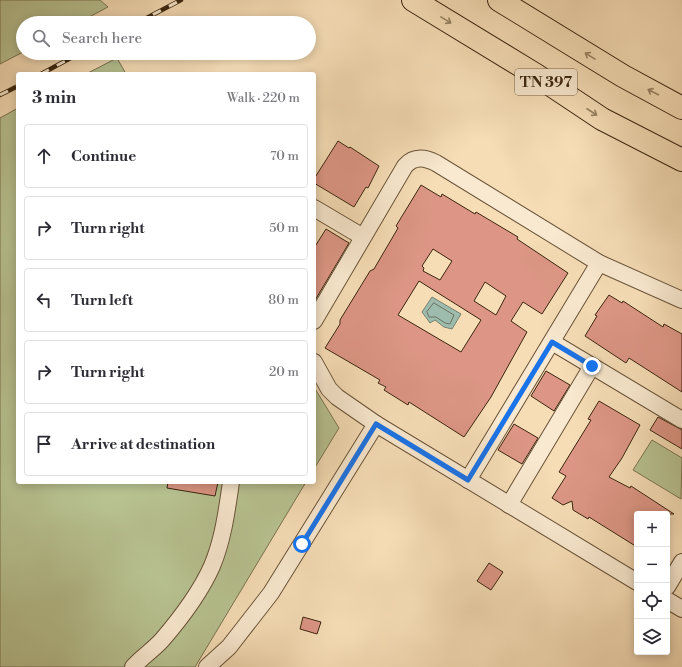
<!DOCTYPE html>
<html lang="en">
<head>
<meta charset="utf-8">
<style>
  body { margin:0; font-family:"Libre Bodoni",serif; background:#f2f2f3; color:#2b2b33 }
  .controls { position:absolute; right:12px; bottom:12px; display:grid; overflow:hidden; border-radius:4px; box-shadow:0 2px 10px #0003 }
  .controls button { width:36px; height:36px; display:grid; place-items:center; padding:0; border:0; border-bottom:1px solid #e1e1e2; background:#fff; color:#2b2b33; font:20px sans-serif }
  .stop { position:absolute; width:12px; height:12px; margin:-9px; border:3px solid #1a73e8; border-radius:50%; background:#fff }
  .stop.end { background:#1a73e8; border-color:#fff; box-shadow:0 1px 4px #0008 }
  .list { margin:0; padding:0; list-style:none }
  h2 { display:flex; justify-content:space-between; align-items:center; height:52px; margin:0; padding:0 16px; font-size:17px }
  h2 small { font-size:13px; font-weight:400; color:#7c7c81 }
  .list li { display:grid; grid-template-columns:26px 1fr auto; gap:12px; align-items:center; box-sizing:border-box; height:64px; margin:0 8px 8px; padding:0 8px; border:1px solid #e1e1e2; border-radius:4px }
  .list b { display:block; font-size:15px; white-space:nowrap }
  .list em { font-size:13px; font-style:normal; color:#7c7c81 }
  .icon { flex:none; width:22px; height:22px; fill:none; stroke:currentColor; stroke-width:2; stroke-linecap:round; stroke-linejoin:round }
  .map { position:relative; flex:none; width:682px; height:667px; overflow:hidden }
  .search { position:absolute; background:#fff; box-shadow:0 2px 10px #0003; left:16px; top:16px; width:300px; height:44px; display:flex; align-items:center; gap:10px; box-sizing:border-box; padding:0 14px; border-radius:22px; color:#7c7c81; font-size:15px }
  .panel { position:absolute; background:#fff; box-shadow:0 2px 10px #0003; left:16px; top:72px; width:300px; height:412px; border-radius:4px }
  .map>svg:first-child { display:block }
  .green { fill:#b8c291; stroke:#7a7450 }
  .water { fill:#9dbcae; stroke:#76806e }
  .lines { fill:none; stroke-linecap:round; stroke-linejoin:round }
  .shore { stroke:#6c715e; stroke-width:1 }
  .building { fill:#dd9685; stroke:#3b260f; fill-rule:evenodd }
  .street-casing { stroke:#6a5439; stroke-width:18 }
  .highway-casing { stroke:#3b260f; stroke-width:24 }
  .street { stroke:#f9e9d0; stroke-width:16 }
  .highway { stroke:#f6ddb6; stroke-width:22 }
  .rail-casing { stroke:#3b260f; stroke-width:4.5 }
  .rail { stroke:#f9e9d0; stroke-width:3; stroke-dasharray:9; stroke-linecap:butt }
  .oneway { stroke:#988262 }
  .route { stroke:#1a73e8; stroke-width:5 }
  .labels { text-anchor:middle; stroke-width:3; stroke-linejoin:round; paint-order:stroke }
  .shield { fill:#f9e9d0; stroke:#746049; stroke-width:1 }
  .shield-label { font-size:15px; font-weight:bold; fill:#3b260f }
</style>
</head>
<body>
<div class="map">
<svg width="682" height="667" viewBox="0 0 682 667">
  <rect width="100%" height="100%" fill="#f6ddb6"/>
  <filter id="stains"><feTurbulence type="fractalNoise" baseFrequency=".005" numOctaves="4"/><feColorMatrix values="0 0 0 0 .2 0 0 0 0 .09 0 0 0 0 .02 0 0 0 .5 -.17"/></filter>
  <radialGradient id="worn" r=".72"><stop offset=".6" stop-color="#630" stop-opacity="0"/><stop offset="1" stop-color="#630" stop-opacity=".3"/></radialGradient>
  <g class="green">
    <polygon points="0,0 100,0 108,7 78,23 23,23 23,52 0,64"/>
    <polygon points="117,58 126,74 86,74"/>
    <polygon points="18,108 18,482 306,482 195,667 0,667 0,118"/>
    <polygon points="314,387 339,428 314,469"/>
    <polygon points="652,440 682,458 681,499 633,470"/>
  </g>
  <polygon class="water" points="432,297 461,314 452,329 444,327 435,320 430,323 422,312"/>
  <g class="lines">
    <polygon class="shore" points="434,303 454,315 450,324 445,323 436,317 429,317 427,312"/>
  </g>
  <g class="building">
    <polygon points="338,141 349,148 350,147 379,166 368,188 366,187 354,207 314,183 314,179"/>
    <path d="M421 185 441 197 442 194 475 214 476 212 518 237 517 239 568 273 542 314 523 302 511 321 527 332 491 397 464 437 409 402 408 405 384 390 386 387 378 383 380 380 325 348 340 324V320L370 271 374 269 398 228 396 226ZM433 249 452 261 440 280 423 271 424 268 422 266ZM419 281 481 320 461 352 398 315ZM485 282 506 296 496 315 474 301Z"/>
    <polygon points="326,229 349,243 314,302 314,248"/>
    <polygon points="609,295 622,303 623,301 663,327 664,324 682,334 682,392 629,358 626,363 585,336 597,316 595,315"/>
    <polygon points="546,371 570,385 554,411 531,396"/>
    <polygon points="599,401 640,425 622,458 609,477 630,488 631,486 674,514 637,514 637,547 589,517 588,519 573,510 572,501 563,505 552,498 566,476 559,472 591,420 588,419"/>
    <polygon points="658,417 682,430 682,449 650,430"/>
    <polygon points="514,424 538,438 522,464 498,450"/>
    <polygon points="168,482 218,482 215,496 167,488"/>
    <polygon points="489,563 503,572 491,590 477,581"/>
    <polygon points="303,617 321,622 317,634 300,629"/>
  </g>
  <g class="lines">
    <defs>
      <g id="street">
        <polyline points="314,208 363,237"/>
        <path d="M314 321 405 166C414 156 424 157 436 163L599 263 682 300"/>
        <polyline points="552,342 682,420"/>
        <polyline points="314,362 329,389 337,397 376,424"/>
        <polyline points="468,480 599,263"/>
        <polyline points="509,505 592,366"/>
        <polyline points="667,587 682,562"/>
        <polyline points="667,600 682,609"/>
        <path d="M133 667C142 657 153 650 162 640 181 618 200 593 212 566 223 540 227 510 231 482"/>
        <polyline points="207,667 229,647 271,593 376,424 637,582"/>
      </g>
      <g id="highway">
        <polyline points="413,0 536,75 602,119 682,160"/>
        <polyline points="499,0 623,76 682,108"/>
      </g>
    </defs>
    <use href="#street" class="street-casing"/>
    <use href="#highway" class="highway-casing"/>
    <use href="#street" class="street"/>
    <use href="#highway" class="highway"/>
    <defs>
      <g id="rail">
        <polyline points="137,23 181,0"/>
        <polyline points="41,74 80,53"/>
        <polyline points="0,95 18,86"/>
      </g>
    </defs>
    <use href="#rail" class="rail-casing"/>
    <use href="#rail" class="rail"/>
  </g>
  <defs><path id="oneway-shaft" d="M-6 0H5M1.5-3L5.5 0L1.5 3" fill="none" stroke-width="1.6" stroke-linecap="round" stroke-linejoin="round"/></defs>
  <g class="oneway">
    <use href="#oneway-shaft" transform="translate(446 20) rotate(31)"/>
    <use href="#oneway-shaft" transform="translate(590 56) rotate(-148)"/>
    <use href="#oneway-shaft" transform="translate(653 92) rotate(-152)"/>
    <use href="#oneway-shaft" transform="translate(592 112) rotate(33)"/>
  </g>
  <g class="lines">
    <polyline class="route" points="302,544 376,424 468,480 552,342 592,366"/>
  </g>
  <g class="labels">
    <rect class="shield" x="515" y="69" width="62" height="26" rx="3"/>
    <g class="shield-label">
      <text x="546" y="87">TN 397</text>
    </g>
  </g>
  <rect width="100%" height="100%" filter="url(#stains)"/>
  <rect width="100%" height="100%" fill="url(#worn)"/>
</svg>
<div class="controls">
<button>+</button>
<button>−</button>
<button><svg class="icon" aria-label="locate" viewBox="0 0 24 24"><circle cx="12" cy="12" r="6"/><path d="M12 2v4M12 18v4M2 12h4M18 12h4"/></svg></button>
<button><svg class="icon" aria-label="layers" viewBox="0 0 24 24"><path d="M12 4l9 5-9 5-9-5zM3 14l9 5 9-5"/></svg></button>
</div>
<div class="stop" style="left:302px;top:544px"></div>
<div class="stop end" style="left:592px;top:366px"></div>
<div class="search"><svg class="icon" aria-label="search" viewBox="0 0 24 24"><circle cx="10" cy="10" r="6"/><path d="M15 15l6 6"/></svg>Search here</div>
<section class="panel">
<h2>3 min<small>Walk · 220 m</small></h2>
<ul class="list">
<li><svg class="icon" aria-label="ahead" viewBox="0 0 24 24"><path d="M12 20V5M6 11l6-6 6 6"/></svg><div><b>Continue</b></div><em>70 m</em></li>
<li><svg class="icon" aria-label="right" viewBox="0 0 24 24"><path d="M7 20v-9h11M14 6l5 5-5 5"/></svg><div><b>Turn right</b></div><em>50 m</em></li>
<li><svg class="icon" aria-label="left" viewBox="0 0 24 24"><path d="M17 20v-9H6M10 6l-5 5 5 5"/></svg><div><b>Turn left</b></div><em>80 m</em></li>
<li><svg class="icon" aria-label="right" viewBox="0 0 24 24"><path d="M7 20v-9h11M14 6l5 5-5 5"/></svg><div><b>Turn right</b></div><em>20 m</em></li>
<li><svg class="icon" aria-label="arrive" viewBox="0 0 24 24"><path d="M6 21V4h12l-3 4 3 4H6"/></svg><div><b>Arrive at destination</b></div></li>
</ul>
</section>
</div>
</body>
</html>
